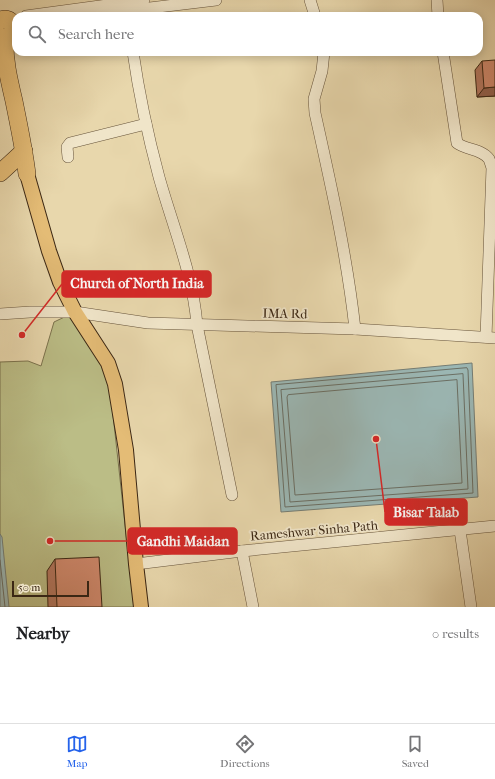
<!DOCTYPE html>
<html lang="en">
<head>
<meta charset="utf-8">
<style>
  body { margin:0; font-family:"IM FELL French Canon",serif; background:#f6f6f6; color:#202124 }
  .scale { position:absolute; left:12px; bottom:10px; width:77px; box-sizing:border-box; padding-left:4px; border:2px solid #3b2714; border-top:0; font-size:11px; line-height:14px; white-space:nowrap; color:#3b2714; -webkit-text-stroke:3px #f0e5c9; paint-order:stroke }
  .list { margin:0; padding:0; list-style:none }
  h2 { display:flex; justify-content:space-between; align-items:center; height:52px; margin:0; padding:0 16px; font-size:17px }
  h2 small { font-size:13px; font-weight:400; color:#757577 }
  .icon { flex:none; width:22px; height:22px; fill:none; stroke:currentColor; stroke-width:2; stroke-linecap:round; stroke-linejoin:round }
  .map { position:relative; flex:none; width:495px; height:607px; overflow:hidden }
  .search { position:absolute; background:#fff; box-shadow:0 2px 10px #0003; left:12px; right:12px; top:12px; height:44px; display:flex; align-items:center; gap:10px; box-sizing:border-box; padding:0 14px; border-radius:12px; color:#757577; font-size:15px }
  .sheet { height:116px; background:#fff }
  nav { display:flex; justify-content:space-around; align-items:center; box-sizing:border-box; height:56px; border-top:1px solid #e0e0e0; background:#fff; font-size:11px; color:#757577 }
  nav a { display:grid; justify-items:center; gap:2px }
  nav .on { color:#2563eb }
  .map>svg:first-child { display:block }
  .green { fill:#bbbd86; stroke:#7b724d }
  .water { fill:#9bb7b4; stroke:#757d74 }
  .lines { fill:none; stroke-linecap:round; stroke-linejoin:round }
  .shore { stroke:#6b6f64; stroke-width:1 }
  .minor-casing { stroke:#66533a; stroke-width:12 }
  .major-casing { stroke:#3b2714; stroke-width:16 }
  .highway-casing { stroke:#3b2714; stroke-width:18 }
  .minor { stroke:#f0e5c9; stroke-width:11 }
  .major { stroke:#e4bc76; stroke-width:14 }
  .highway { stroke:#e4bc76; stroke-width:17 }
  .wall { fill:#b3765e; stroke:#3b2714 }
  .shaded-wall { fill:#92604c; stroke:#3b2714 }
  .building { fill:#d0896d; stroke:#3b2714 }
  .labels { text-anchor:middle; stroke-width:3.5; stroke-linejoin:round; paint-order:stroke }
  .street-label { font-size:13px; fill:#3b2714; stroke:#f0e5c9 }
  .leader { fill:none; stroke:#d62828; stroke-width:1.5 }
  .callout-dot { fill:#d62828; stroke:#f0e5c9; stroke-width:1.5 }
  .callout { fill:#d62828; stroke:#d62828; stroke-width:1.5 }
  .callout-label { font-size:14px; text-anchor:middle; font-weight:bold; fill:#fff }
</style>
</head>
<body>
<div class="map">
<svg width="495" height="607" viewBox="0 0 495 607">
  <rect width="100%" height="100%" fill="#e8d7ac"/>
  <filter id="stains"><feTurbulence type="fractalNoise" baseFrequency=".005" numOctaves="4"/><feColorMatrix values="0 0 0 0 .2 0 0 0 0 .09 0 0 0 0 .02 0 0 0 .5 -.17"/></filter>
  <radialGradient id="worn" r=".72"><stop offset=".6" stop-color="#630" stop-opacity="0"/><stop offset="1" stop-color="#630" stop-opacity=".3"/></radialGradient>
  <polygon class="green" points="75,312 109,378 134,607 0,607 0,362 28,361 41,366 54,322"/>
  <g class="water">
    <polygon points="472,363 478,497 281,512 271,382"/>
    <polygon points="0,534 2,537 9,607 0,607"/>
  </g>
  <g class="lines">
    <g class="shore">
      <polygon points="467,368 468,370 473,493 285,507 276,385"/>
      <polygon points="463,374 468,489 290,502 281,390"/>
      <polygon points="457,380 462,483 295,495 287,397 288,395"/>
      <polyline points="0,560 5,607"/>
    </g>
    <defs>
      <g id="minor">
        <polyline points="310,0 315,16"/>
        <polyline points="437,0 438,16"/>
        <polyline points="26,16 144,0"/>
        <polyline points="83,16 216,0"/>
        <path d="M133 52C139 94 148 136 159 177 173 227 193 274 197 325L232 495"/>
        <path d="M324 52 322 71 314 99 315 113C331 185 347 256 355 329"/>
        <path d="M443 52 457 143C466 150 482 149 489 159 490 161 491 165 492 168L486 337"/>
        <polyline points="68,157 67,147 70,143 146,124"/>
        <polyline points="0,314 30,312 75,312 148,323 355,329 495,338"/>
        <polyline points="460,530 471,607"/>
        <polyline points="242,551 253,607"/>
        <polyline points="136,564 242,551 495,526"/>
      </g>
      <polyline id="major" points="27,174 49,251 60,282 75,312 108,363 115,384 126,450 136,564 141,607"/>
      <g id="highway">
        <path d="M0 20C18 14 17 42 0 36"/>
        <path d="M5 37C4 59 9 80 14 101 19 126 24 149 27 174"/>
        <polyline points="0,173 24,151"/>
      </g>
    </defs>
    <use href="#minor" class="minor-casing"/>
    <use href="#major" class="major-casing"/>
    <use href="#highway" class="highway-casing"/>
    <use href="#minor" class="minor"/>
    <use href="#major" class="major"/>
    <use href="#highway" class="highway"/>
  </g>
  <g class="wall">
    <polygon points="482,61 495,96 477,97 475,70"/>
    <polygon points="55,559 102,607 48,607 47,571"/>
  </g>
  <polygon class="shaded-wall" points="495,87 495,96 477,97 484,88"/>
  <g class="building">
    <polygon points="495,60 495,87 484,88 482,61"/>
    <polygon points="99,557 102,607 57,607 55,559"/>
  </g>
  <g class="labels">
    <g class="street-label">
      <text transform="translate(285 313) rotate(1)" y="5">IMA Rd</text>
      <text transform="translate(314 530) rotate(-5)" y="5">Rameshwar Sinha Path</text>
    </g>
  </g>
  <path class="leader" d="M22 335L62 284M376 439L385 512M50 541L128 541"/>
  <g class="callout-dot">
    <circle cx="22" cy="335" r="4"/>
    <circle cx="376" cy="439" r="4"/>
    <circle cx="50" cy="541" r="4"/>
  </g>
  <g class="callout">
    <rect x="62" y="271" width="149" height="26" rx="4"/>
    <rect x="385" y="499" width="82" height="26" rx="4"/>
    <rect x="128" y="528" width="109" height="26" rx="4"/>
  </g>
  <g class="callout-label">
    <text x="137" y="288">Church of North India</text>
    <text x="426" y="517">Bisar Talab</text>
    <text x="183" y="546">Gandhi Maidan</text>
  </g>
  <rect width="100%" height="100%" filter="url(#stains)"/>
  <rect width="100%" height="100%" fill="url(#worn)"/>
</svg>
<div class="scale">50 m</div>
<div class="search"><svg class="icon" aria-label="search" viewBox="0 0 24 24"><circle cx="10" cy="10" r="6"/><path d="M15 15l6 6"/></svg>Search here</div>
</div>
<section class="sheet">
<h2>Nearby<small>0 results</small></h2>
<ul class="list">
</ul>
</section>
<nav>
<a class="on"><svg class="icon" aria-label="map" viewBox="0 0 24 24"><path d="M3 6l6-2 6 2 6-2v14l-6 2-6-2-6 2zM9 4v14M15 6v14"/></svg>Map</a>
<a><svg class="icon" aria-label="directions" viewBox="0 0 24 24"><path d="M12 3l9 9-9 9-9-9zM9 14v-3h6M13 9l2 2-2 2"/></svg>Directions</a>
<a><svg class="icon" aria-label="saved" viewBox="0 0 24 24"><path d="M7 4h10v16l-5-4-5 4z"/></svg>Saved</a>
</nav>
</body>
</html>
